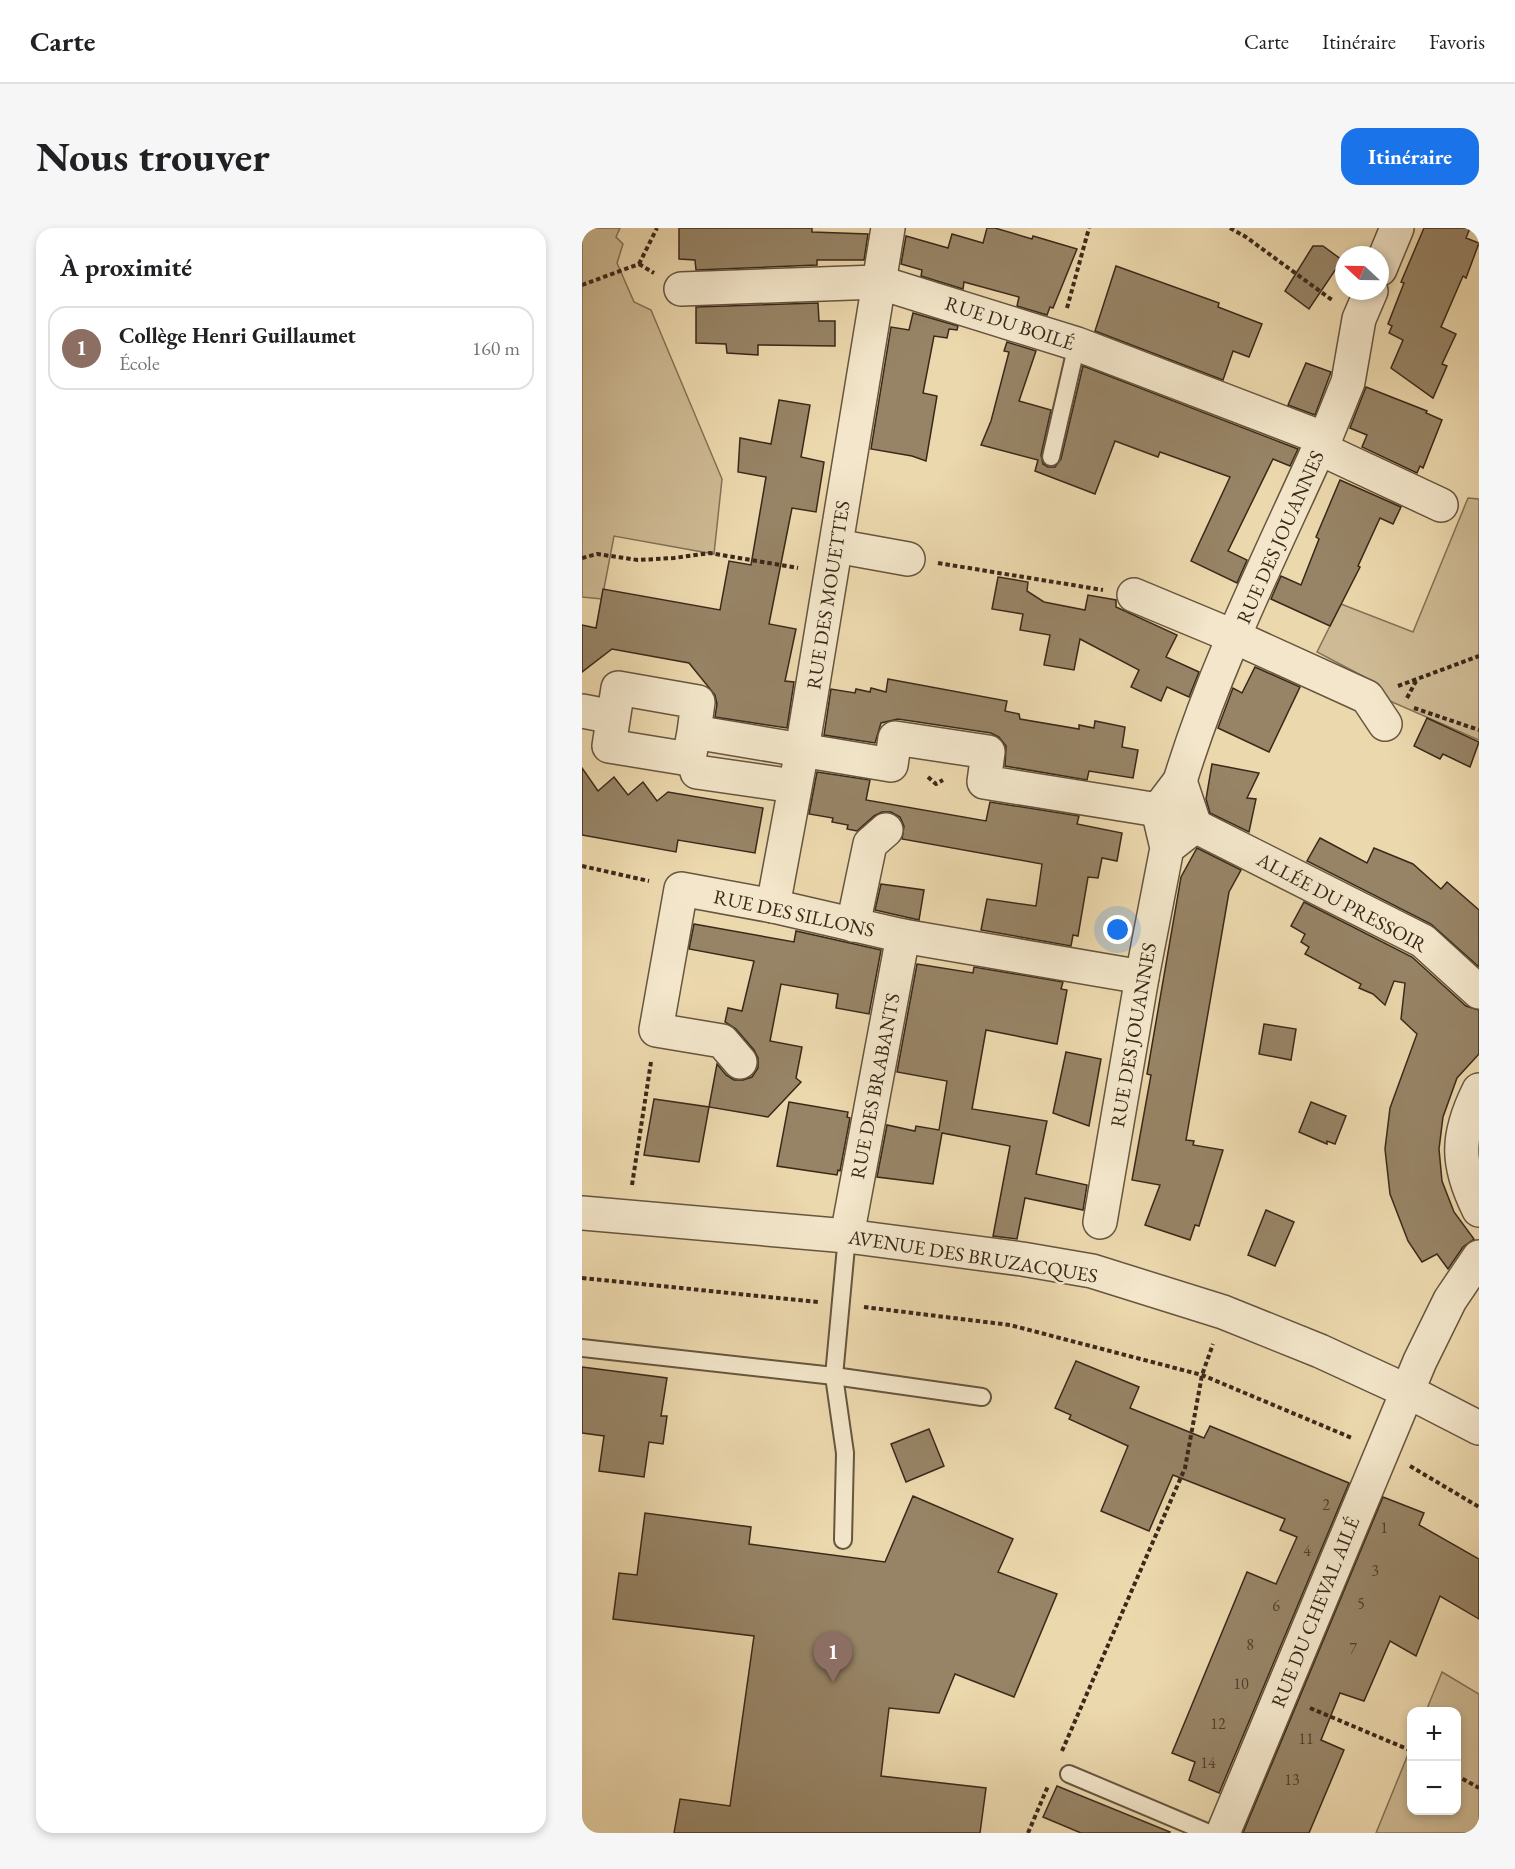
<!DOCTYPE html>
<html lang="fr">
<head>
<meta charset="utf-8">
<style>
  body { margin:0; font-family:"EB Garamond",serif; background:#f6f6f6; color:#202124 }
  .controls { position:absolute; right:18px; bottom:18px; display:grid; overflow:hidden; border-radius:12px; box-shadow:0 3px 9px #0003 }
  .controls button { width:54px; height:54px; display:grid; place-items:center; padding:0; border:0; border-bottom:2px solid #e0e0e0; background:#fff; color:#202124; font:30px sans-serif }
  .compass { position:absolute; left:753px; top:18px; width:54px; height:54px; border-radius:50%; background:#fff; box-shadow:0 3px 9px #0003; rotate:292deg }
  .you { position:absolute; left:536px; top:702px; width:21px; height:21px; margin:-15px; border:4px solid #fff; border-radius:50%; background:#1a73e8; box-shadow:0 0 0 9px #1a73e833 }
  .badge { display:grid; place-items:center; width:39px; height:39px; border-radius:50%; background:#1a73e8; color:#fff; font-size:20px; font-weight:700 }
  .pin { position:absolute; translate:-50% -50px; filter:drop-shadow(0 2px 3px #0008) }
  .pin::after { content:''; position:absolute; top:32px; width:21px; height:18px; background:inherit; clip-path:polygon(0 0,100% 0,50% 100%) }
  .list { margin:0; padding:0; list-style:none }
  h2 { display:flex; justify-content:space-between; align-items:center; height:78px; margin:0; padding:0 24px; font-size:26px }
  h2 small { font-size:20px; font-weight:400; color:#757577 }
  .list li { display:grid; grid-template-columns:39px 1fr auto; gap:18px; align-items:center; box-sizing:border-box; height:84px; margin:0 12px 12px; padding:0 12px; border:2px solid #e0e0e0; border-radius:18px }
  .list b { display:block; font-size:22px; white-space:nowrap }
  .list p { margin:0; font-size:20px; white-space:nowrap; color:#757577 }
  .list em { font-size:20px; font-style:normal; color:#757577 }
  .map { position:relative; flex:none; width:897px; height:1605px; overflow:hidden; border-radius:18px }
  header { display:flex; align-items:center; gap:36px; box-sizing:border-box; height:84px; padding:0 30px; background:#fff; border-bottom:2px solid #e0e0e0 }
  header strong { font-size:28px }
  nav { display:flex; gap:33px; margin-inline-start:auto; font-size:21px }
  .intro { display:flex; align-items:center; justify-content:space-between; box-sizing:border-box; height:144px; padding:0 36px }
  h1 { margin:0; font-size:42px }
  .button { padding:15px 27px; border-radius:18px; background:#1a73e8; color:#fff; font-size:21px; font-weight:700 }
  main { display:flex; gap:36px; padding:0 36px }
  aside { flex:1; background:#fff; border-radius:18px; box-shadow:0 3px 9px #0003 }
  .map>svg:first-child { display:block }
  .green { fill:#ceba94; stroke:#847257; stroke-width:1.5 }
  .building { fill:#978466; stroke:#3a291a; stroke-width:1.5 }
  .lines { fill:none; stroke-linecap:round; stroke-linejoin:round }
  .lane-casing { stroke:#66553f; stroke-width:20 }
  .street-casing { stroke:#66553f; stroke-width:36 }
  .path { stroke:#3a291a; stroke-width:4; stroke-dasharray:4.5 3; stroke-linecap:butt }
  .lane { stroke:#f3e6ca; stroke-width:16 }
  .street { stroke:#f3e6ca; stroke-width:33 }
  .labels { text-anchor:middle; stroke-width:5; stroke-linejoin:round; paint-order:stroke }
  .number-label { font-size:16px; fill:#51402d }
  .street-label { font-size:20px; fill:#3a291a; stroke:#f3e6ca }
</style>
</head>
<body>
<header>
<strong>Carte</strong>
<nav><a>Carte</a><a>Itinéraire</a><a>Favoris</a></nav>
</header>
<div class="intro"><h1>Nous trouver</h1><a class="button">Itinéraire</a></div>
<main>
<aside>
<h2>À proximité<small></small></h2>
<ul class="list">
<li><span class="badge" style="background:#8d6e63">1</span><div><b>Collège Henri Guillaumet</b><p>École</p></div><em>160 m</em></li>
</ul>
</aside>
<div class="map">
<svg width="897" height="1605" viewBox="0 0 897 1605">
  <rect width="100%" height="100%" fill="#ecd8ad"/>
  <filter id="stains"><feTurbulence type="fractalNoise" baseFrequency=".00333" numOctaves="4"/><feColorMatrix values="0 0 0 0 .2 0 0 0 0 .09 0 0 0 0 .02 0 0 0 .5 -.17"/></filter>
  <radialGradient id="worn" r=".72"><stop offset=".6" stop-color="#630" stop-opacity="0"/><stop offset="1" stop-color="#630" stop-opacity=".3"/></radialGradient>
  <g class="green">
    <polygon points="0,0 38,0 34,9 41,16 35,35 52,74 69,82 140,251 132,326 32,308 20,371 0,369"/>
    <polygon points="886,270 897,271 897,512 785,463 788,452 735,424 759,376 831,404"/>
    <polygon points="860,1444 897,1466 897,1605 794,1605 829,1519 830,1582 874,1582 874,1484 844,1483"/>
  </g>
  <g class="building">
    <polygon points="97,0 230,0 230,4 286,6 282,32 235,32 235,37 114,42 113,32 97,31"/>
    <polygon points="405,0 413,0 450,11 451,8 495,21 471,80 468,79 465,87 435,78 437,69 382,54 381,61 339,48 340,42 319,36 324,8 366,20 370,6 401,15"/>
    <polygon points="842,0 888,0 884,10 897,15 884,50 881,48 859,99 874,106 860,136 865,138 851,170 809,140 821,112 807,105 810,98 806,96 822,55 819,54"/>
    <polygon points="731,18 741,18 760,32 727,81 703,63"/>
    <polygon points="534,38 637,75 636,79 680,96 667,129 651,123 641,152 513,103"/>
    <polygon points="236,75 237,93 253,93 253,118 176,117 176,127 145,125 144,116 114,115 114,79"/>
    <polygon points="331,85 376,98 375,102 367,101 365,110 352,108 341,165 355,168 344,233 330,228 289,221 309,99 327,102"/>
    <polygon points="425,114 454,123 437,173 469,182 459,227 461,236 466,239 473,239 479,231 501,138 716,221 708,238 691,231 646,323 665,332 655,355 609,333 648,249 578,224 576,229 533,213 513,266 453,243 456,232 399,217 409,193 427,124 422,123"/>
    <polygon points="724,135 749,144 733,187 706,177"/>
    <polygon points="784,159 845,183 844,185 860,192 841,240 838,238 835,245 780,219 785,207 768,200"/>
    <polygon points="197,172 228,177 219,229 242,234 234,284 210,280 187,396 214,401 203,453 212,454 205,500 133,489 135,476 133,467 107,435 30,421 0,444 0,397 14,400 21,361 138,382 147,333 169,337 184,249 156,244 158,210 189,216"/>
    <polygon points="758,252 819,279 811,296 798,290 776,338 778,339 748,398 689,371 699,348 719,357 737,311 734,309"/>
    <polygon points="416,349 446,354 445,363 462,374 503,382 506,367 534,372 534,379 595,407 584,429 617,444 607,469 585,459 579,473 549,459 557,442 498,411 492,442 462,437 468,407 438,402 441,386 410,381"/>
    <polygon points="673,439 718,459 687,524 636,500 651,460 660,465"/>
    <polygon points="306,451 425,473 423,483 437,486 438,491 497,501 497,497 512,500 513,493 543,499 540,519 556,522 551,550 507,543 505,552 423,538 424,518 417,509 409,505 316,491 299,495 293,515 242,507 249,461 273,465 274,461 288,464 289,460 304,464"/>
    <polygon points="845,490 897,514 888,539 861,526 858,531 832,518"/>
    <polygon points="630,536 677,545 665,570 674,571 667,604 628,585 624,571"/>
    <polygon points="0,540 16,563 32,549 46,567 61,554 75,573 86,564 181,580 173,625 96,612 94,624 0,607"/>
    <polygon points="235,544 288,552 284,572 404,593 408,574 497,588 495,596 540,605 535,633 520,630 516,650 506,649 496,708 491,707 489,718 399,702 405,671 454,678 460,636 320,611 322,598 318,589 309,584 300,584 292,588 275,603 265,601 266,597 250,594 251,590 227,586"/>
    <polygon points="738,610 785,635 792,620 831,636 859,661 865,654 897,682 897,739 849,696 725,633"/>
    <polygon points="615,620 659,642 647,664 604,912 612,913 611,917 641,922 617,998 613,997 608,1012 563,997 578,957 550,952 569,847 565,846 599,649"/>
    <polygon points="299,656 342,662 337,692 293,682"/>
    <polygon points="722,674 830,729 884,778 897,782 897,826 875,850 861,889 857,921 860,953 872,984 892,1011 881,1019 866,1041 855,1026 840,1034 826,1013 808,966 803,921 808,880 835,806 819,791 823,755 812,753 803,777 791,766 777,760 779,756 723,726 727,719 719,714 723,706 709,698"/>
    <polygon points="112,696 212,714 214,703 299,722 287,786 254,780 256,766 199,756 188,813 220,819 214,850 219,854 186,889 127,879 135,836 144,847 152,852 161,852 170,849 176,840 176,830 172,822 154,801 143,794 146,780 160,783 172,733 107,721"/>
    <polygon points="335,736 391,745 392,739 481,754 479,761 485,762 475,816 404,802 390,881 465,893 454,946 505,957 501,982 443,970 435,1011 411,1008 428,918 360,905 351,956 295,949 305,897 333,903 334,898 357,902 365,853 315,844"/>
    <polygon points="682,796 714,801 709,832 677,826"/>
    <polygon points="484,824 519,831 507,898 471,885"/>
    <polygon points="72,871 127,879 117,934 62,927"/>
    <polygon points="207,874 266,884 265,889 268,890 258,943 256,942 255,947 195,938"/>
    <polygon points="729,874 764,888 753,916 745,913 745,916 717,904"/>
    <polygon points="684,982 712,994 693,1038 666,1027"/>
    <polygon points="494,1133 557,1159 548,1180 622,1210 628,1198 767,1255 637,1565 607,1552 613,1534 590,1525 665,1344 694,1356 715,1309 698,1302 703,1291 591,1247 567,1303 519,1283 546,1218 487,1191 489,1187 473,1180"/>
    <polygon points="0,1139 85,1150 79,1188 85,1188 81,1216 67,1214 62,1249 17,1243 22,1208 0,1205"/>
    <polygon points="347,1201 362,1238 324,1254 309,1216"/>
    <polygon points="331,1268 431,1311 416,1344 475,1366 432,1469 373,1446 357,1485 307,1480 299,1548 404,1560 398,1605 92,1605 98,1571 148,1578 172,1408 31,1391 37,1345 55,1347 63,1285 169,1299 167,1316 303,1334"/>
    <polygon points="801,1269 842,1285 837,1297 897,1331 897,1391 858,1368 834,1428 808,1413 782,1473 758,1465 739,1512 762,1522 727,1605 661,1605"/>
    <polygon points="475,1558 588,1604 587,1605 499,1605 461,1589"/>
  </g>
  <g class="lines">
    <defs>
      <g id="lane">
        <polyline points="469,229 495,116"/>
        <polyline points="0,1120 252,1148 400,1169"/>
        <polyline points="261,1312 263,1225 252,1148 265,1008"/>
        <polyline points="487,1546 627,1605"/>
      </g>
      <g id="street">
        <polyline points="798,41 815,0"/>
        <polyline points="99,61 296,54 495,116 743,211"/>
        <polyline points="737,220 859,277"/>
        <polyline points="254,318 326,331"/>
        <polyline points="552,367 653,409 785,469 803,496"/>
        <polyline points="0,483 31,489"/>
        <polyline points="112,504 116,474 36,460 27,518 107,531 112,504 309,537 313,510 406,524 402,554 576,582"/>
        <polyline points="115,544 212,558"/>
        <path d="M598 553C633 438 688 329 737 220L743 211 766 154 777 91 789 63"/>
        <polyline points="613,598 841,713 897,764"/>
        <polyline points="191,678 220,522 306,0"/>
        <polyline points="271,697 288,616 304,602"/>
        <polyline points="158,834 140,813 74,802 99,661 191,678 321,708 560,749"/>
        <path d="M897 862C874 908 874 936 897 982"/>
        <polyline points="0,985 265,1008 440,1031 510,1043 641,1084 738,1123 825,1163 897,1200"/>
        <polyline points="518,994 560,749 585,620 576,582 598,553 613,598 585,620"/>
        <polyline points="265,1008 321,708"/>
        <polyline points="641,1605 838,1133 868,1072 897,1029"/>
      </g>
    </defs>
    <use href="#lane" class="lane-casing"/>
    <use href="#street" class="street-casing"/>
    <g class="path">
      <polyline points="648,0 664,9 750,72"/>
      <polyline points="57,36 72,45"/>
      <polyline points="57,36 75,0"/>
      <polyline points="0,57 57,36"/>
      <polyline points="485,80 507,0"/>
      <polyline points="0,330 15,326 56,332 92,330 128,325 216,340"/>
      <polyline points="356,335 521,362"/>
      <polyline points="816,458 897,428"/>
      <polyline points="825,470 834,453"/>
      <polyline points="832,480 897,502"/>
      <polyline points="346,549 354,556 361,552"/>
      <polyline points="0,638 67,653"/>
      <polyline points="50,957 69,834"/>
      <polyline points="0,1050 236,1074"/>
      <polyline points="282,1079 428,1097 620,1147 770,1210"/>
      <polyline points="828,1238 897,1279"/>
      <polyline points="728,1480 830,1523"/>
      <polyline points="480,1523 603,1240 620,1147 631,1116"/>
      <polyline points="874,1547 897,1560"/>
      <polyline points="446,1605 466,1558"/>
    </g>
    <use href="#lane" class="lane"/>
    <use href="#street" class="street"/>
  </g>
  <g class="labels">
    <g class="number-label">
      <text x="744" y="1282">2</text>
      <text x="802" y="1305">1</text>
      <text x="725" y="1328">4</text>
      <text x="793" y="1348">3</text>
      <text x="779" y="1381">5</text>
      <text x="694" y="1383">6</text>
      <text x="668" y="1422">8</text>
      <text x="771" y="1426">7</text>
      <text x="659" y="1461">10</text>
      <text x="636" y="1501">12</text>
      <text x="724" y="1516">11</text>
      <text x="626" y="1540">14</text>
      <text x="710" y="1557">13</text>
    </g>
    <g class="street-label">
      <text transform="translate(428 95) rotate(18)" y="7">RUE DU BOILÉ</text>
      <text transform="translate(698 309) rotate(-66)" y="7">RUE DES JOUANNES</text>
      <text transform="translate(246 367) rotate(-81)" y="7">RUE DES MOUETTES</text>
      <text transform="translate(760 674) rotate(28)" y="7">ALLÉE DU PRESSOIR</text>
      <text transform="translate(212 685) rotate(12)" y="7">RUE DES SILLONS</text>
      <text transform="translate(551 807) rotate(-80)" y="7">RUE DES JOUANNES</text>
      <text transform="translate(293 858) rotate(-79)" y="7">RUE DES BRABANTS</text>
      <text transform="translate(391 1028) rotate(9)" y="7">AVENUE DES BRUZACQUES</text>
      <text transform="translate(733 1384) rotate(-68)" y="7">RUE DU CHEVAL AILÉ</text>
    </g>
  </g>
  <rect width="100%" height="100%" filter="url(#stains)"/>
  <rect width="100%" height="100%" fill="url(#worn)"/>
</svg>
<div class="controls">
<button>+</button>
<button>−</button>
</div>
<svg class="compass" viewBox="-18 -18 36 36"><path d="M0-13l5 13h-10z" fill="#e53935"/><path d="M0 13l5-13h-10z" fill="#757577"/></svg>
<div class="you"></div>
<div class="pin badge" style="left:251px;top:1454px;background:#8d6e63">1</div>
</div>
</main>
</body>
</html>
